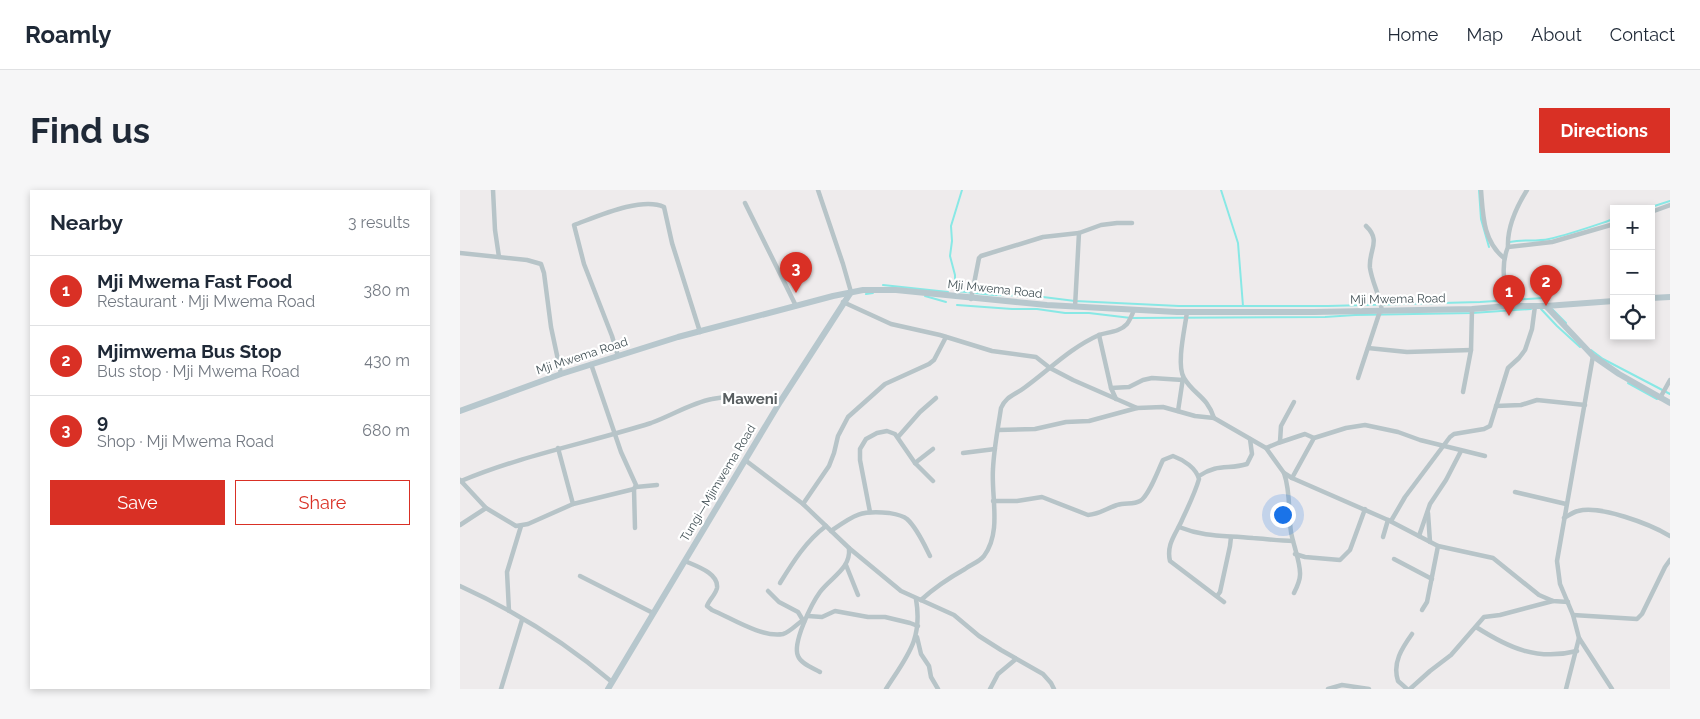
<!DOCTYPE html>
<html lang="en">
<head>
<meta charset="utf-8">
<style>
  body { margin:0; font-family:Raleway,sans-serif; background:#f6f6f7; color:#1f2937 }
  .controls { position:absolute; right:15px; top:15px; display:grid; overflow:hidden; border-radius:0px; box-shadow:0 2px 8px #0003 }
  .controls button { width:45px; height:45px; display:grid; place-items:center; padding:0; border:0; border-bottom:1px solid #e0e1e3; background:#fff; color:#1f2937; font:25px sans-serif }
  .you { position:absolute; left:822px; top:324px; width:18px; height:18px; margin:-12px; border:4px solid #fff; border-radius:50%; background:#1a73e8; box-shadow:0 0 0 8px #1a73e833 }
  .badge { display:grid; place-items:center; width:32px; height:32px; border-radius:50%; background:#d93025; color:#fff; font-size:16px; font-weight:700 }
  .pin { position:absolute; translate:-50% -41px; filter:drop-shadow(0 1px 2px #0008) }
  .pin::after { content:''; position:absolute; top:26px; width:18px; height:15px; background:inherit; clip-path:polygon(0 0,100% 0,50% 100%) }
  .list { margin:0; padding:0; list-style:none }
  h2 { display:flex; justify-content:space-between; align-items:center; height:65px; margin:0; padding:0 20px; font-size:21px }
  h2 small { font-size:16px; font-weight:400; color:#747a83 }
  .list li { display:grid; grid-template-columns:32px 1fr auto; gap:15px; align-items:center; box-sizing:border-box; height:70px; padding:0 20px; border-top:1px solid #e0e1e3 }
  .list b { display:block; font-size:19px; white-space:nowrap }
  .list p { margin:0; font-size:16px; white-space:nowrap; color:#747a83 }
  .list em { font-size:16px; font-style:normal; color:#747a83 }
  .actions { display:flex; gap:10px; padding:15px 20px }
  .actions a { flex:1; padding:11px 0; border:1px solid #d93025; border-radius:0px; text-align:center; font-size:18px; color:#d93025 }
  .actions .main { background:#d93025; color:#fff }
  .icon { flex:none; width:28px; height:28px; fill:none; stroke:currentColor; stroke-width:2; stroke-linecap:round; stroke-linejoin:round }
  .map { position:relative; flex:none; width:1210px; height:499px; overflow:hidden; border-radius:0px }
  header { display:flex; align-items:center; gap:30px; box-sizing:border-box; height:70px; padding:0 25px; background:#fff; border-bottom:1px solid #e0e1e3 }
  header strong { font-size:24px }
  nav { display:flex; gap:28px; margin-inline-start:auto; font-size:18px }
  .intro { display:flex; align-items:center; justify-content:space-between; box-sizing:border-box; height:120px; padding:0 30px }
  h1 { margin:0; font-size:35px }
  .button { padding:12px 22px; border-radius:0px; background:#d93025; color:#fff; font-size:18px; font-weight:700 }
  main { display:flex; gap:30px; padding:0 30px }
  aside { flex:1; background:#fff; border-radius:0px; box-shadow:0 2px 8px #0003 }
  .map>svg:first-child { display:block }
  .lines { fill:none; stroke-linecap:round; stroke-linejoin:round }
  .stream { stroke:#88e8e5; stroke-width:2 }
  .street { stroke:#b7c4c8; stroke-width:4.5 }
  .secondary { stroke:#b7c7cd; stroke-width:6 }
  .labels { text-anchor:middle; stroke-width:4.5; stroke-linejoin:round; paint-order:stroke }
  .street-label { font-size:12px; fill:#455358; stroke:#fff }
  .quarter-label { font-size:15px; font-weight:bold; fill:#585e60; stroke:#fff }
</style>
</head>
<body>
<header>
<strong>Roamly</strong>
<nav><a>Home</a><a>Map</a><a>About</a><a>Contact</a></nav>
</header>
<div class="intro"><h1>Find us</h1><a class="button">Directions</a></div>
<main>
<aside>
<h2>Nearby<small>3 results</small></h2>
<ul class="list">
<li><span class="badge">1</span><div><b>Mji Mwema Fast Food</b><p>Restaurant · Mji Mwema Road</p></div><em>380 m</em></li>
<li><span class="badge">2</span><div><b>Mjimwema Bus Stop</b><p>Bus stop · Mji Mwema Road</p></div><em>430 m</em></li>
<li><span class="badge">3</span><div><b>9</b><p>Shop · Mji Mwema Road</p></div><em>680 m</em></li>
</ul>
<div class="actions"><a class="main">Save</a><a>Share</a></div>
</aside>
<div class="map">
<svg width="1210" height="499" viewBox="0 0 1210 499">
  <rect width="100%" height="100%" fill="#eeebec"/>
  <g class="lines">
    <g class="stream">
      <polyline points="761,0 778,53 783,116"/>
      <polyline points="1019,0 1021,29 1029,57"/>
      <polyline points="1185,19 1210,11"/>
      <path d="M1050 52C1063 49 1076 52 1089 49 1111 44 1133 36 1154 29"/>
      <polyline points="423,95 488,102"/>
      <polyline points="495,101 495,85 490,66 492,51 491,36 502,0"/>
      <polyline points="496,101 534,105 575,106 615,111 719,116 868,116 1020,112 1083,108"/>
      <polyline points="406,104 413,103"/>
      <polyline points="465,106 486,112"/>
      <polyline points="497,115 552,119 577,119 605,123 629,123 671,128 865,127 895,125 1012,123 1071,119"/>
      <polyline points="1081,119 1097,136 1120,157"/>
      <polyline points="1092,119 1106,133"/>
      <polyline points="1131,160 1143,169 1210,204"/>
      <polyline points="1168,193 1197,209"/>
    </g>
    <g class="street">
      <polyline points="33,0 35,40 39,67"/>
      <polyline points="358,0 383,74 391,102"/>
      <path d="M1021 0C1023 25 1023 51 1044 68"/>
      <polyline points="285,13 336,116"/>
      <polyline points="1191,22 1210,15"/>
      <path d="M906 36C922 51 908 61 910 78 912 92 920 106 922 121"/>
      <path d="M1048 57C1047 36 1057 16 1067 0"/>
      <polyline points="0,63 67,70 81,74 84,83 91,137 101,184"/>
      <polyline points="511,109 519,68 521,66 583,47 619,43 641,35 657,33 672,33"/>
      <polyline points="383,112 431,134 480,145 532,161 576,167 590,178 613,190 677,218 703,217 735,226 754,228 806,258 824,283 832,288 928,330 978,356 1033,368 1079,405 1093,411 1108,412"/>
      <path d="M1048 116C1045 96 1040 76 1048 57L1092 52 1154 34"/>
      <polyline points="615,117 619,43"/>
      <path d="M727 122C725 138 716 175 724 188 734 205 747 206 754 228"/>
      <polyline points="639,145 651,198 656,209"/>
      <polyline points="908,158 947,162 1011,160"/>
      <path d="M158 166 152 146 124 74 114 35C136 27 182 6 204 17L212 53 240 142"/>
      <polyline points="1133,166 1097,371 1100,394 1113,425 1119,448 1152,499"/>
      <polyline points="898,188 920,121"/>
      <polyline points="651,198 669,197 683,190 692,188 723,190"/>
      <polyline points="1003,202 1011,160 1012,119"/>
      <polyline points="1200,208 1210,190"/>
      <polyline points="1036,216 1061,215 1077,210 1125,215"/>
      <polyline points="718,221 723,188"/>
      <polyline points="538,240 575,239 606,232 629,231 677,218"/>
      <polyline points="438,247 460,222 476,208"/>
      <polyline points="820,252 821,236 834,212"/>
      <polyline points="98,258 113,314"/>
      <polyline points="806,258 818,253 845,244 854,248"/>
      <polyline points="503,263 535,259"/>
      <polyline points="285,270 343,314 389,358 441,401 494,425 519,446 541,460 583,484 591,493 594,499"/>
      <polyline points="455,273 473,259"/>
      <path d="M824 283C831 303 828 322 831 342 833 354 841 374 840 385 840 391 837 397 834 403"/>
      <path d="M739 286C758 273 769 280 787 274L792 264 790 249"/>
      <polyline points="832,288 854,248 886,238 905,235 938,242 960,250 1025,266"/>
      <polyline points="0,290 26,318 56,336 68,334 113,314 174,299 176,295 161,262 131,174"/>
      <path d="M1 291C63 265 128 253 191 233 211 226 231 213 252 209 274 204 298 209 320 212"/>
      <polyline points="176,297 197,295"/>
      <polyline points="174,299 175,338"/>
      <polyline points="1055,302 1106,314"/>
      <path d="M533 311H557L582 307 628 325C640 324 647 318 657 315 665 312 673 315 680 311 689 306 698 280 703 270L713 266C724 270 736 278 739 289 735 303 728 317 722 330 716 344 706 354 710 371L764 412"/>
      <polyline points="343,314 369,276 374,263 378,246 388,227 425,194 469,174 474,170 486,147"/>
      <polyline points="410,322 400,270 400,259 406,249 417,243 427,241 435,244 455,273 473,291"/>
      <polyline points="968,323 970,352"/>
      <path d="M1104 328C1108 326 1113 322 1118 321 1140 315 1190 334 1210 346"/>
      <polyline points="931,331 945,307 990,247 994,244 1024,239 1030,236 1048,178 1059,168 1065,160 1072,139 1075,116"/>
      <polyline points="0,335 26,318"/>
      <path d="M719 337C747 348 764 345 793 348 807 349 819 351 833 351"/>
      <path d="M371 341C394 325 400 320 429 323 435 324 442 325 447 329 457 338 464 354 470 366"/>
      <polyline points="959,346 970,314 986,290 1001,261"/>
      <polyline points="923,347 928,330"/>
      <polyline points="835,364 845,367 880,370 890,360 905,319"/>
      <polyline points="934,369 972,389"/>
      <path d="M225 371C236 376 259 383 257 398 256 404 249 410 247 416L252 420C271 428 302 448 323 444 330 442 337 434 343 430"/>
      <polyline points="386,375 398,405"/>
      <polyline points="120,386 193,423"/>
      <path d="M320 393C333 372 346 351 366 336"/>
      <path d="M0 396C55 421 106 453 152 492"/>
      <polyline points="308,401 319,412 338,422 344,432"/>
      <polyline points="757,406 760,402 770,356 771,347"/>
      <path d="M461 410C474 398 489 388 505 379 512 374 519 372 524 366 542 342 531 307 533 279 534 258 538 238 541 218 546 206 555 205 564 198 589 180 610 158 639 145 648 142 660 142 667 134 670 130 672 125 674 120"/>
      <polyline points="962,420 967,412 978,356"/>
      <polyline points="49,421 47,382 61,336"/>
      <polyline points="1113,425 1177,429 1182,424 1205,377 1210,370"/>
      <polyline points="348,426 362,427 375,421 408,427 425,427 450,433 458,436"/>
      <path d="M1016 437C1049 458 1077 471 1117 461"/>
      <polyline points="457,447 461,464 469,476 471,487 478,499"/>
      <path d="M360 482C353 478 341 474 338 466 332 453 352 413 360 402 371 387 391 379 389 358"/>
      <polyline points="41,499 62,430"/>
      <path d="M426 499C447 466 463 450 456 409"/>
      <polyline points="530,499 538,484 556,469"/>
      <polyline points="868,499 882,495 909,499"/>
      <path d="M947 499 938 491C932 473 942 458 952 444"/>
      <polyline points="950,499 970,481 991,465 1024,427 1040,425 1093,411"/>
      <polyline points="1106,499 1119,448"/>
    </g>
    <g class="secondary">
      <polyline points="1191,108 1210,107"/>
      <polyline points="1086,116 1133,166 1159,184 1210,213"/>
      <polyline points="0,221 101,184 218,147 373,106 403,100 436,100 587,115 717,122 854,122 1012,119 1048,116 1086,116 1154,111"/>
      <polyline points="148,499 320,212 391,102"/>
    </g>
  </g>
  <g class="labels">
    <g class="street-label">
      <text transform="translate(535 99) rotate(6)" y="4">Mji Mwema Road</text>
      <text transform="translate(938 109) rotate(-1)" y="4">Mji Mwema Road</text>
      <text transform="translate(122 166) rotate(-18)" y="4">Mji Mwema Road</text>
      <text transform="translate(258 293) rotate(-59)" y="4">Tungi—Mjimwema Road</text>
    </g>
    <g class="quarter-label">
      <text x="290" y="214">Maweni</text>
    </g>
  </g>
</svg>
<div class="controls">
<button>+</button>
<button>−</button>
<button><svg class="icon" aria-label="locate" viewBox="0 0 24 24"><circle cx="12" cy="12" r="6"/><path d="M12 2v4M12 18v4M2 12h4M18 12h4"/></svg></button>
</div>
<div class="you"></div>
<div class="pin badge" style="left:1049px;top:126px">1</div>
<div class="pin badge" style="left:1086px;top:116px">2</div>
<div class="pin badge" style="left:336px;top:103px">3</div>
</div>
</main>
</body>
</html>
